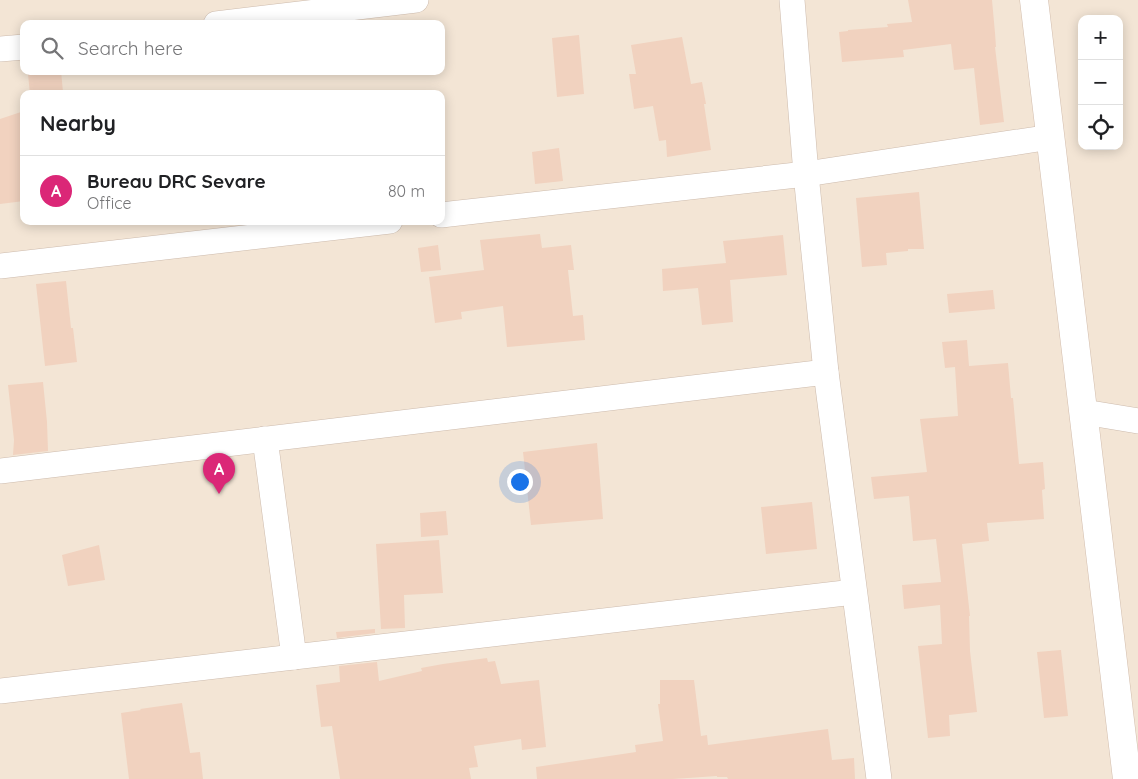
<!DOCTYPE html>
<html lang="en">
<head>
<meta charset="utf-8">
<style>
  body { margin:0; font-family:Quicksand,sans-serif; background:#f2f2f2; color:#202124 }
  .controls { position:absolute; right:15px; top:15px; display:grid; overflow:hidden; border-radius:10px; box-shadow:0 2px 12px #0003 }
  .controls button { width:45px; height:45px; display:grid; place-items:center; padding:0; border:0; border-bottom:1px solid #e0e0e0; background:#fff; color:#202124; font:25px sans-serif }
  .you { position:absolute; left:519px; top:481px; width:18px; height:18px; margin:-12px; border:4px solid #fff; border-radius:50%; background:#1a73e8; box-shadow:0 0 0 8px #1a73e833 }
  .badge { display:grid; place-items:center; width:32px; height:32px; border-radius:50%; background:#db2777; color:#fff; font-size:16px; font-weight:700 }
  .pin { position:absolute; translate:-50% -41px; filter:drop-shadow(0 1px 2px #0008) }
  .pin::after { content:''; position:absolute; top:26px; width:18px; height:15px; background:inherit; clip-path:polygon(0 0,100% 0,50% 100%) }
  .list { margin:0; padding:0; list-style:none }
  h2 { display:flex; justify-content:space-between; align-items:center; height:65px; margin:0; padding:0 20px; font-size:21px }
  h2 small { font-size:16px; font-weight:400; color:#757577 }
  .list li { display:grid; grid-template-columns:32px 1fr auto; gap:15px; align-items:center; box-sizing:border-box; height:70px; padding:0 20px; border-top:1px solid #e0e0e0 }
  .list b { display:block; font-size:19px; white-space:nowrap }
  .list p { margin:0; font-size:16px; white-space:nowrap; color:#757577 }
  .list em { font-size:16px; font-style:normal; color:#757577 }
  .icon { flex:none; width:28px; height:28px; fill:none; stroke:currentColor; stroke-width:2; stroke-linecap:round; stroke-linejoin:round }
  .map { position:relative; flex:none; width:1138px; height:779px; overflow:hidden }
  .search { position:absolute; background:#fff; box-shadow:0 2px 12px #0003; left:20px; top:20px; width:425px; height:55px; display:flex; align-items:center; gap:12px; box-sizing:border-box; padding:0 18px; border-radius:10px; color:#757577; font-size:19px }
  .panel { position:absolute; background:#fff; box-shadow:0 2px 12px #0003; left:20px; top:90px; width:425px; height:135px; border-radius:10px }
  .map>svg:first-child { display:block }
  .residential { fill:#f3e5d5; fill-rule:evenodd }
  .building { fill:#f1d2bf }
  .lines { fill:none; stroke-linecap:round; stroke-linejoin:round }
  .street-casing { stroke:#cdbbad; stroke-width:26 }
  .secondary-casing { stroke:#d2bdad; stroke-width:29 }
  .street { stroke:#fff; stroke-width:25 }
  .secondary { stroke:#fff; stroke-width:28 }
</style>
</head>
<body>
<div class="map">
<svg width="1138" height="779" viewBox="0 0 1138 779">
  <rect width="100%" height="100%" fill="#fcf3e7"/>
  <path class="residential" d="M0 0H1138V779H0ZM1082 19H1119V146H1082ZM24 24H441V71H24ZM24 94H441V221H24Z"/>
  <g class="building">
    <polygon points="908,0 992,0 995,33 996,47 995,47 1004,122 980,125 974,68 954,70 951,44 903,50 904,57 842,62 839,32 848,31 848,30 888,27 887,24 912,22"/>
    <polygon points="579,35 584,94 557,97 552,38"/>
    <polygon points="682,37 691,84 702,82 706,104 704,104 711,150 667,157 666,140 659,141 653,106 634,109 629,74 636,74 631,45"/>
    <polygon points="51,71 61,71 63,92 53,94 30,94 28,74"/>
    <polygon points="24,111 24,201 0,204 0,119"/>
    <polygon points="559,148 563,181 535,184 532,152"/>
    <polygon points="919,192 924,249 908,249 908,251 886,253 887,265 862,267 856,198"/>
    <polygon points="540,234 542,248 571,245 574,270 568,270 573,316 583,315 585,340 507,347 503,306 461,312 462,319 435,323 429,277 484,270 480,240"/>
    <polygon points="783,235 787,275 730,280 733,322 702,325 698,288 663,291 662,269 726,263 723,241"/>
    <polygon points="438,245 441,270 421,272 418,248"/>
    <polygon points="66,281 71,328 73,328 77,362 45,366 36,284"/>
    <polygon points="993,290 995,309 949,313 947,294"/>
    <polygon points="967,340 969,366 1008,363 1011,398 1013,398 1019,464 1043,462 1045,489 1042,490 1044,519 987,523 989,541 962,544 970,616 969,616 970,651 977,712 949,715 950,736 928,738 918,646 942,644 940,605 904,609 902,585 941,582 936,539 913,541 909,496 874,499 871,477 927,472 920,419 958,416 955,367 945,368 942,342"/>
    <polygon points="43,382 47,422 48,451 13,455 14,440 8,385"/>
    <polygon points="597,443 603,519 531,525 523,452"/>
    <polygon points="812,502 817,549 766,554 761,507"/>
    <polygon points="446,511 448,535 421,537 420,513"/>
    <polygon points="439,540 443,593 404,595 405,628 381,629 376,544"/>
    <polygon points="99,545 105,580 68,586 62,555"/>
    <polygon points="375,629 375,633 337,638 336,632"/>
    <polygon points="1061,650 1068,716 1044,718 1037,652"/>
    <polygon points="487,658 488,662 495,661 501,684 539,680 546,747 522,750 521,739 474,746 478,767 469,768 471,779 340,779 332,726 321,727 316,685 340,682 339,666 377,662 379,681 422,671 421,668 443,664"/>
    <polygon points="660,680 694,680 701,736 707,735 708,745 828,729 832,760 854,758 855,779 728,779 727,777 717,777 717,776 673,779 537,779 536,767 636,752 635,745 663,741 658,704 660,704"/>
    <polygon points="182,703 190,753 200,752 203,779 129,779 121,713 141,710 140,709"/>
  </g>
  <g class="lines">
    <defs>
      <g id="street">
        <polyline points="792,0 806,174 826,372 879,779"/>
        <polyline points="216,24 416,0"/>
        <polyline points="0,49 24,47"/>
        <polyline points="441,215 806,174 1051,137"/>
        <polyline points="0,266 390,221"/>
        <polyline points="1084,412 1138,421"/>
        <polyline points="265,439 294,657"/>
        <polyline points="0,471 826,372"/>
        <polyline points="0,691 854,592"/>
      </g>
      <polyline id="secondary" points="1034,0 1127,779"/>
    </defs>
    <use href="#street" class="street-casing"/>
    <use href="#secondary" class="secondary-casing"/>
    <use href="#street" class="street"/>
    <use href="#secondary" class="secondary"/>
  </g>
</svg>
<div class="controls">
<button>+</button>
<button>−</button>
<button><svg class="icon" aria-label="locate" viewBox="0 0 24 24"><circle cx="12" cy="12" r="6"/><path d="M12 2v4M12 18v4M2 12h4M18 12h4"/></svg></button>
</div>
<div class="you"></div>
<div class="pin badge" style="left:219px;top:494px">A</div>
<div class="search"><svg class="icon" aria-label="search" viewBox="0 0 24 24"><circle cx="10" cy="10" r="6"/><path d="M15 15l6 6"/></svg>Search here</div>
<section class="panel">
<h2>Nearby<small></small></h2>
<ul class="list">
<li><span class="badge">A</span><div><b>Bureau DRC Sevare</b><p>Office</p></div><em>80 m</em></li>
</ul>
</section>
</div>
</body>
</html>
